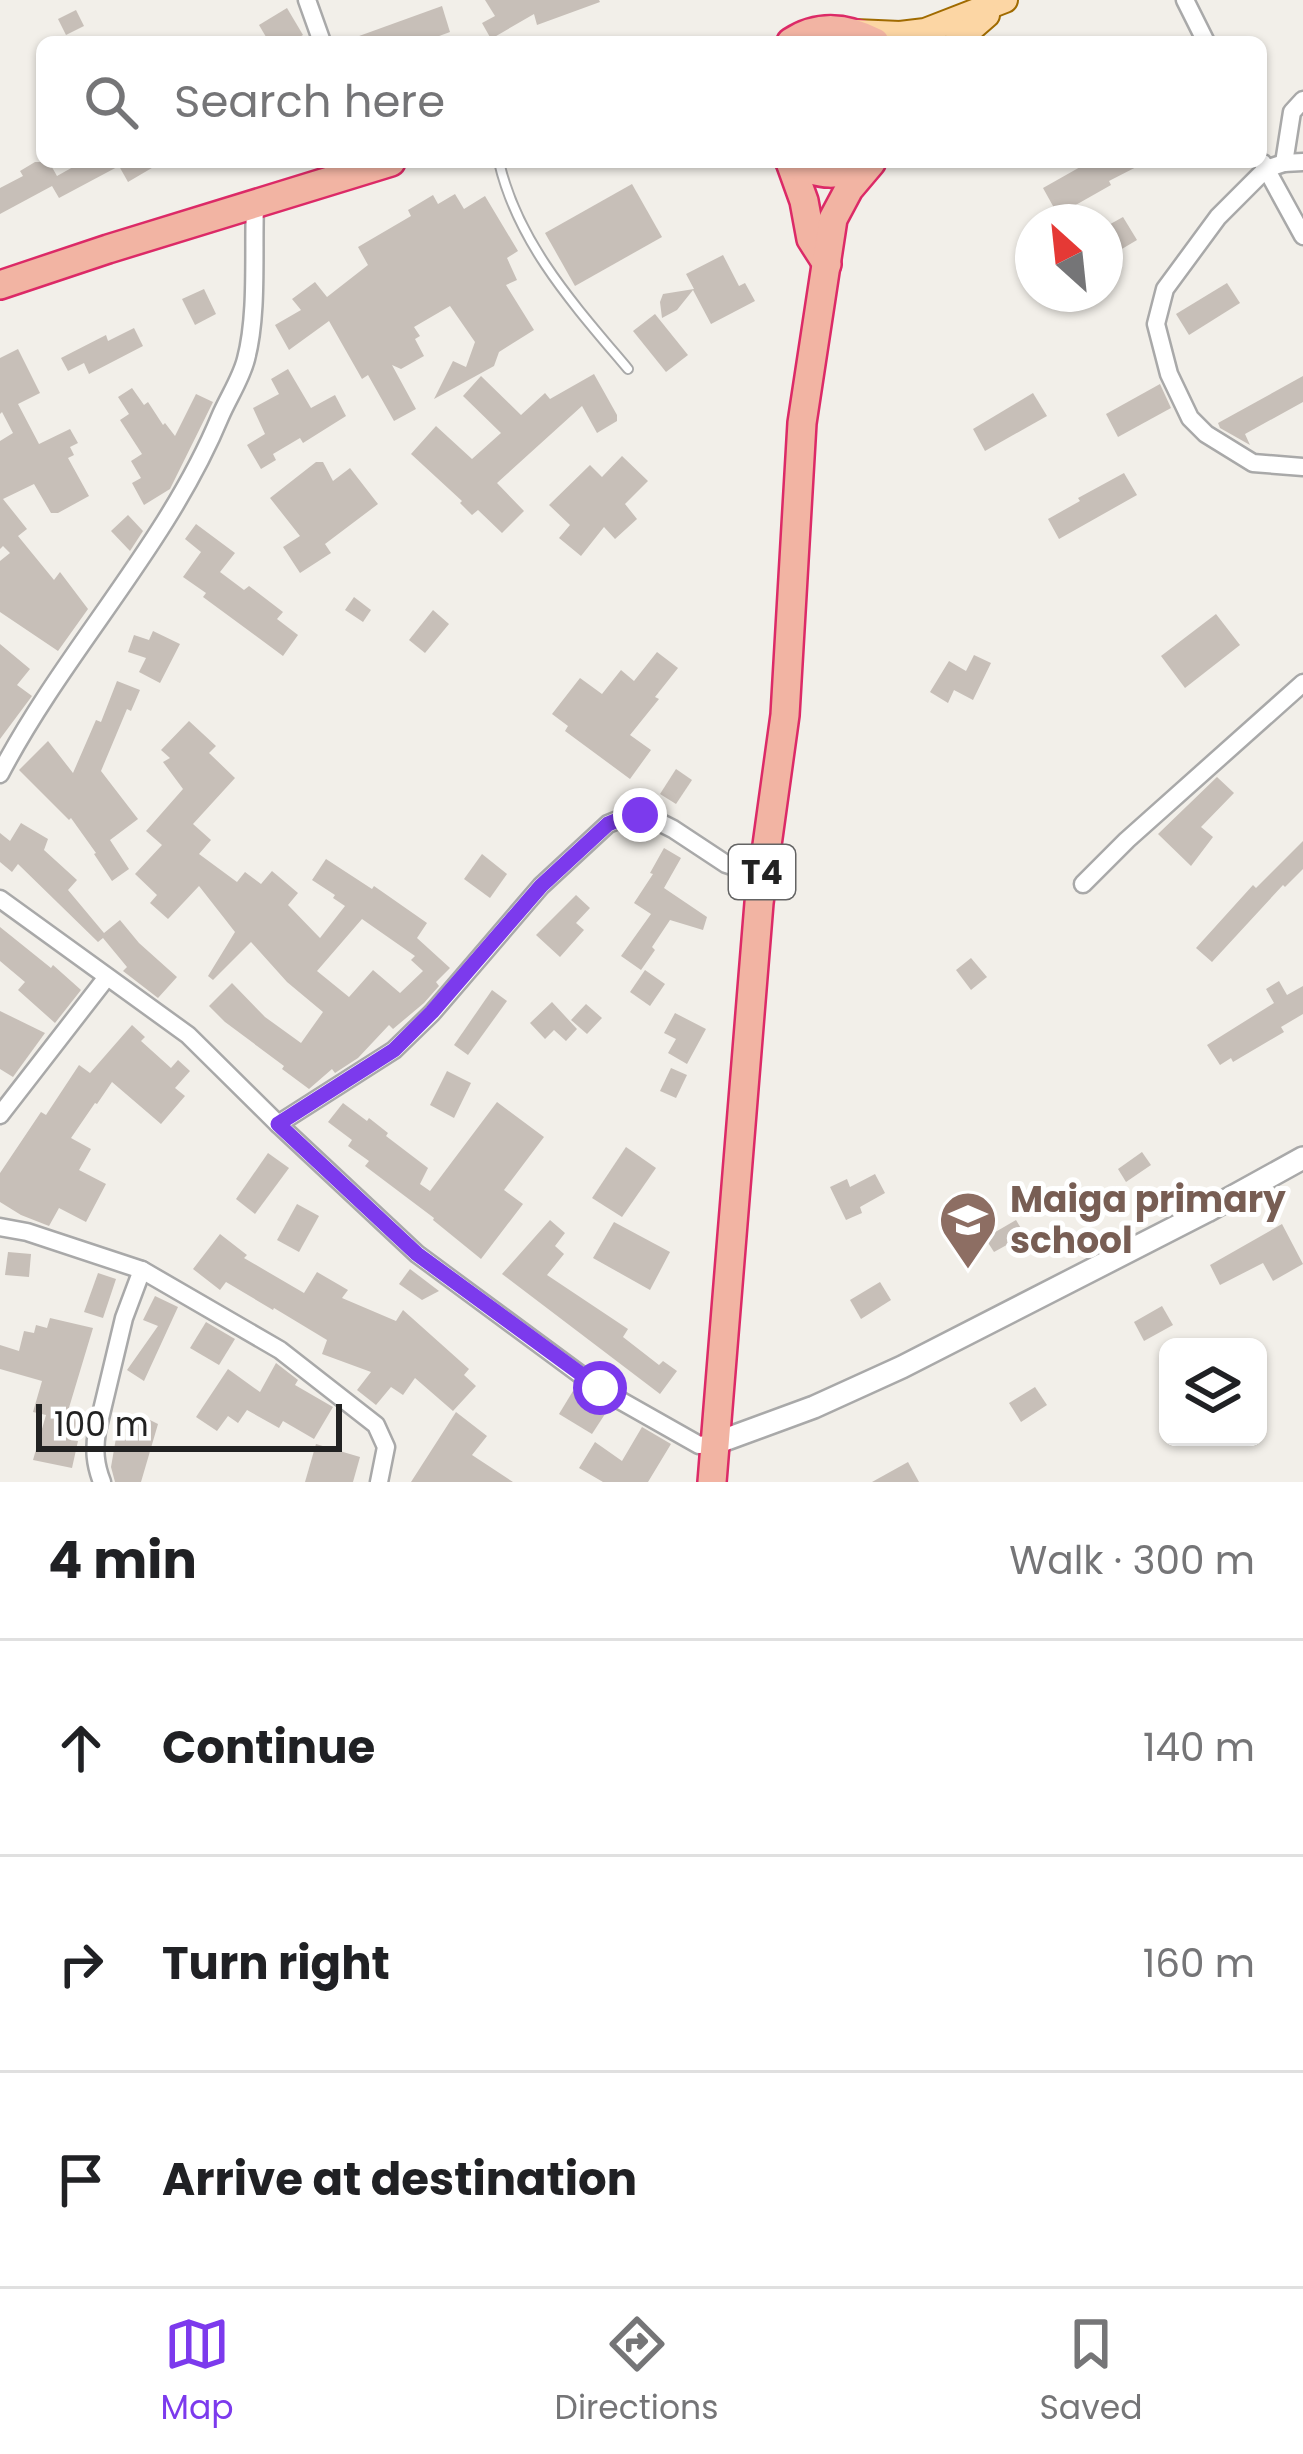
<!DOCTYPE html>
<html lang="en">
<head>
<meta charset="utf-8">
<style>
  body { margin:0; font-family:Poppins,sans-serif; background:#f2f2f2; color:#202124 }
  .controls { position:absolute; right:36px; bottom:36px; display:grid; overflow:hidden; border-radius:18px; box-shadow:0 3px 9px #0004 }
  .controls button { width:108px; height:108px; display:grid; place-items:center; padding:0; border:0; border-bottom:3px solid #e0e0e0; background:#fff; color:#202124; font:60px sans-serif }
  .compass { position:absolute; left:1015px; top:204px; width:108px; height:108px; border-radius:50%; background:#fff; box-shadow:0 3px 9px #0004; rotate:333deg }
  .scale { position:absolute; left:36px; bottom:30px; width:306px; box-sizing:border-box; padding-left:12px; border:6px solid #222; border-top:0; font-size:33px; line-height:42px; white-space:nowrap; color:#222; -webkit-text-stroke:9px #fff; paint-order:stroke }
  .stop { position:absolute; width:36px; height:36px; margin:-27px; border:9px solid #7c3aed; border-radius:50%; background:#fff }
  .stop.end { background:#7c3aed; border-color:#fff; box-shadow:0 3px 12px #0008 }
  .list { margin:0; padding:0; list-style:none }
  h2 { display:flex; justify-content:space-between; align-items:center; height:156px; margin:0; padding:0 48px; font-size:51px }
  h2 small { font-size:39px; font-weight:400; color:#757577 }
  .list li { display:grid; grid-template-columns:78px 1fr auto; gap:36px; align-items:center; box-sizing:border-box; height:216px; padding:0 48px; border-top:3px solid #e0e0e0 }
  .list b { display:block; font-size:45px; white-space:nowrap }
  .list em { font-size:39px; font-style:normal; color:#757577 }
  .icon { flex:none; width:66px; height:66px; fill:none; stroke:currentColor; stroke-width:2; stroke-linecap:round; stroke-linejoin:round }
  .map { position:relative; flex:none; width:1303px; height:1482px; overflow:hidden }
  .search { position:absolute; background:#fff; box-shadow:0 3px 9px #0004; left:36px; right:36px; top:36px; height:132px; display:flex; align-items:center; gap:30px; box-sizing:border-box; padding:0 42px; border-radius:18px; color:#757577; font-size:45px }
  .sheet { height:804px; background:#fff }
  nav { display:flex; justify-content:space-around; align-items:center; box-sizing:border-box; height:168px; border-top:3px solid #e0e0e0; background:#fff; font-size:33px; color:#757577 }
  nav a { display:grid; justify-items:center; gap:6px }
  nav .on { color:#7c3aed }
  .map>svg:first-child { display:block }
  .building { fill:#c7bfb8; fill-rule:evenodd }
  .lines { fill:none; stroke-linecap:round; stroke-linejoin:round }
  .service-casing { stroke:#a9a9a9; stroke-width:12 }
  .minor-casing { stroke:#a9a9a9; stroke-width:21 }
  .tertiary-casing { stroke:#a9a9a9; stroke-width:26 }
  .primary-casing { stroke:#a06b00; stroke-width:28 }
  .trunk-casing { stroke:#dc2a67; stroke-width:32 }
  .service { stroke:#fff; stroke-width:8 }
  .minor { stroke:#fff; stroke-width:16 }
  .tertiary { stroke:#fff; stroke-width:21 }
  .primary { stroke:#fcd6a4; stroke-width:24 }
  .trunk { stroke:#f2b4a3; stroke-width:27 }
  .route { stroke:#7c3aed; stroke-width:15 }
  .labels { text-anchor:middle; stroke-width:10; stroke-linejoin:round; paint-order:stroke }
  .shield { fill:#fff; stroke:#646464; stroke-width:3 }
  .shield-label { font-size:33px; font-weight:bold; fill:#222 }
  .education-label { font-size:36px; font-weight:bold; fill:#785e54; stroke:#fff; text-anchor:start }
</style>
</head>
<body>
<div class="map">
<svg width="1303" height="1482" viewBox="0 0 1303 1482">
  <rect width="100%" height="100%" fill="#f2efe9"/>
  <g class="building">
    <polygon points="485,0 599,0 600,2 537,25 534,14 491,39 482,23 495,16"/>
    <polygon points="442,6 450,32 423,42 349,42 348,40"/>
    <polygon points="287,8 303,35 291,42 269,42 259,25"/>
    <polygon points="76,10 84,26 66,35 58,19"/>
    <polygon points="35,162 49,162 57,176 82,162 162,162 128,182 119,166 59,198 52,186 0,214 0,188 23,176 20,171"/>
    <polygon points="1089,162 1146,162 1109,181 1111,185 1058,215 1043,188"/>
    <polygon points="632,184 662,237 575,286 545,233"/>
    <polygon points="455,194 464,209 485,196 518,251 507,258 517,280 506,285 534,330 499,352 494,366 434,399 453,361 466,367 475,342 450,306 414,327 420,336 415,339 424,356 401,369 392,365 416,409 394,421 368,375 362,379 329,321 289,350 275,325 301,310 292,299 315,282 327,297 368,265 358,247 411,216 408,210 433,195 438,204"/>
    <polygon points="1123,217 1137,240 1105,259 1105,227"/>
    <polygon points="723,255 739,286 745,283 755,301 711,324 693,290 677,310 662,318 660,302 663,294 694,289 686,274"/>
    <polygon points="1227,283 1240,303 1189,335 1176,314"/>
    <polygon points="204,289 216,314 195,325 182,299"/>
    <polygon points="655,314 688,355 666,372 633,331"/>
    <polygon points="134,328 143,346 89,374 84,363 68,371 61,358 106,335 108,341"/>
    <polygon points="18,349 40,393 18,404 39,444 70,429 78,443 70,447 74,455 68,458 89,496 58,513 51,513 34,484 3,499 27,529 18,536 54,580 60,572 88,609 58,651 0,612 0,561 10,553 3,546 0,549 0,441 13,433 2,412 0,414 0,358"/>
    <polygon points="288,369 311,408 335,395 346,416 303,443 300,438 273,454 276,460 261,469 247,445 265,434 253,408 279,394 271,379"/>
    <polygon points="594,374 617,415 617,421 597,433 582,406 497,483 524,511 502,533 478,510 472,515 460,503 462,501 411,454 436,426 472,459 501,433 463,396 481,376 521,415 545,393 550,399"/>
    <polygon points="1303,376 1303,402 1245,434 1250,445 1220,428 1218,423"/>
    <polygon points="1160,384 1171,408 1118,437 1106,414"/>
    <polygon points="132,388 144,405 148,402 163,425 165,423 175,436 196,394 213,402 170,489 144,505 132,483 141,478 131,461 142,454 120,420 129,414 118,397"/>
    <polygon points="1033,393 1047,416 985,451 973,429"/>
    <polygon points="622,456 648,481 625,504 637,519 615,539 604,527 581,556 559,538 570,525 549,505 590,465 602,477"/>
    <polygon points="316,462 323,462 333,481 350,468 378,504 325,544 331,553 300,573 283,547 300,536 270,498"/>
    <polygon points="1124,473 1137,495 1059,539 1048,519 1080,501 1078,498"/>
    <polygon points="128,515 143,531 130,551 111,531"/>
    <polygon points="196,524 235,553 220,572 244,590 249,586 283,612 277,619 298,635 283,656 203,597 206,593 183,577 201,552 185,539"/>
    <polygon points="354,597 371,610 363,622 345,610"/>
    <polygon points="433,610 449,624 425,653 409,640"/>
    <polygon points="1216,614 1240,645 1185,688 1161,656"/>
    <polygon points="153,631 180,644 160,683 139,672 146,658 128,652 134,635 149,640"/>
    <polygon points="0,644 30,669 17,685 32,696 0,739"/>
    <polygon points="657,652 678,668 655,697 659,699 630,735 651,750 630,779 565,731 568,726 552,714 580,678 602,694 621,670 634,681"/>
    <polygon points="974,655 991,663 973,700 954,690 948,703 930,692 949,661 966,671"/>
    <polygon points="117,681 140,690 131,711 127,709 101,771 138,819 110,840 129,869 112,881 94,854 96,853 71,818 69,820 19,770 48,741 73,773 96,720 101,722"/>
    <path d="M189 721 216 746 209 753 235 778 193 824 211 840 199 854 237 882 245 872 261 884 272 871 298 893 288 905 320 938 345 906 333 898 335 895 312 880 326 859 372 889 374 886 427 923 417 938 450 968 436 982 439 986 424 1003 393 1029 389 1025 358 1058 335 1073 332 1069 309 1089 282 1069 284 1066 225 1022 209 1006 232 983 265 1017 301 1043 323 1012 287 982 251 942 213 980 208 976 235 932 199 886 168 919 150 903 157 895 135 874 162 845 146 831 183 789 163 762 170 758 161 750ZM362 919 415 956 411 960 423 971 400 993 373 970 349 997 317 971Z"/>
    <polygon points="676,769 692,780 676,804 660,794"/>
    <polygon points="1217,777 1234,793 1201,827 1213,837 1191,866 1158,834"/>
    <polygon points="21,823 48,839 44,850 77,880 68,890 104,933 120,920 139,943 177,977 158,998 123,971 127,967 103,938 98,942 18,864 12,872 0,862 0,833 10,841"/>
    <polygon points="1303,841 1303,869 1285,887 1283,885 1212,962 1196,948 1253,885 1256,888"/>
    <polygon points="664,848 681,858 664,888 707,917 703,930 670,920 652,947 655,950 641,970 621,956 651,914 634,903 653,874 650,873"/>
    <polygon points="482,854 507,874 490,898 464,879"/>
    <polygon points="576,895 590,908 576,923 584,930 560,957 536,935"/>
    <polygon points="0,927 51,968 53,965 81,990 55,1023 18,990 25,982 0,961"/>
    <polygon points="971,958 987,977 971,990 956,970"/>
    <polygon points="645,970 665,984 650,1006 630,992"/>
    <polygon points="1279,981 1287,995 1303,986 1303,1014 1281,1027 1284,1032 1233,1062 1231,1058 1220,1065 1207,1045 1274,1003 1266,989"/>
    <polygon points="492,990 507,1001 468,1055 454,1045"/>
    <polygon points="552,1002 577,1029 566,1041 554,1030 545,1039 530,1023"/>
    <polygon points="586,1004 602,1018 587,1034 571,1020"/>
    <polygon points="0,1011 45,1033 13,1077 0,1069"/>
    <polygon points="675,1013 706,1029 687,1064 668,1053 676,1039 664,1033"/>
    <polygon points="132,1025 145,1037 141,1041 171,1068 178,1060 190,1071 175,1088 185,1096 161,1124 112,1082 97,1104 95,1103 71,1138 91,1149 79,1170 106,1184 86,1222 59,1208 49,1226 21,1215 0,1202 0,1173 41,1112 46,1115 79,1065 90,1073"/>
    <polygon points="671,1068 687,1075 676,1098 660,1091"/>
    <polygon points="447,1071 471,1083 454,1118 430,1105"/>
    <polygon points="497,1102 544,1137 504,1190 523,1204 481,1259 433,1220 434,1218 365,1166 369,1161 348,1146 352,1140 328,1122 343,1103 367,1121 369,1118 388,1133 386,1136 428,1168 420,1184 430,1191"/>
    <polygon points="626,1147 656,1168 622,1217 592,1198"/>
    <polygon points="1142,1152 1151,1165 1126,1182 1118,1169"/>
    <polygon points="268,1153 289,1168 255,1214 236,1199"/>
    <polygon points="875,1174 885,1193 860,1207 862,1213 846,1220 830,1187 847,1179 850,1187"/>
    <polygon points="297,1204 319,1216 299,1252 277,1240"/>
    <polygon points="550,1220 565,1233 555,1246 564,1254 547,1275 628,1329 623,1337 659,1365 663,1361 677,1371 660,1394 502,1274"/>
    <polygon points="1016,1220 1025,1235 994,1252 985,1238"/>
    <polygon points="614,1222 670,1252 650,1290 593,1258"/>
    <polygon points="1282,1224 1303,1264 1273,1281 1263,1263 1220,1285 1210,1265"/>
    <polygon points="220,1234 247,1255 244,1258 304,1293 317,1272 348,1290 342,1298 396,1321 403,1310 469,1369 464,1375 476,1386 453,1411 415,1378 403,1395 391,1387 376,1405 357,1390 371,1372 322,1354 327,1340 274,1308 273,1310 226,1282 220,1290 193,1269"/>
    <polygon points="8,1252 31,1254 29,1277 5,1275"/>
    <polygon points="410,1269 439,1291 422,1300 399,1284"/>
    <polygon points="98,1273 116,1279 103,1318 84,1312"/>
    <polygon points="880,1282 891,1300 861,1319 850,1300"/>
    <polygon points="155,1296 178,1307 144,1381 127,1370 158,1326 143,1320"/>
    <polygon points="1162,1306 1173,1325 1144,1341 1134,1322"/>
    <polygon points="50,1318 93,1328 68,1411 81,1415 74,1440 78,1441 72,1468 33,1460 46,1415 33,1412 42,1381 0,1369 0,1345 19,1351 24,1331 34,1333 36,1325 47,1328"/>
    <polygon points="206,1322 235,1339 219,1365 190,1348"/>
    <polygon points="276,1363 298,1380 295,1385 333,1407 314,1439 283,1421 279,1428 247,1410 238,1423 228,1416 217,1431 196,1417 228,1369 260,1392"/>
    <polygon points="1035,1387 1047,1405 1021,1422 1009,1403"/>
    <polygon points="573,1391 607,1411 592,1434 559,1414"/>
    <polygon points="456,1412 487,1436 472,1455 513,1482 411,1482"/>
    <polygon points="136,1413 158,1424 141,1482 115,1482 111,1467 116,1438 127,1440"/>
    <polygon points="642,1427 671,1444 648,1482 603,1482 579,1468 595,1442 622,1461"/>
    <polygon points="316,1444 360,1457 353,1482 305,1482"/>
    <polygon points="908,1462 919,1482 872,1482"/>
  </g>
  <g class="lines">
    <defs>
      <path id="service" d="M499 162C518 244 575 306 628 369"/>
      <g id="minor">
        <polyline points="307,0 322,42"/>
        <polyline points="1185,0 1206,42"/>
        <polyline points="1303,162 1284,163 1266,169 1218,217 1165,289 1156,324 1169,374 1190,418 1206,434 1253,463 1303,467"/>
        <polyline points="1263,163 1303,236"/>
        <polyline points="1284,163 1292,112 1303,100"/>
        <path d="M0 774C65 650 167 545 220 417 228 398 241 379 246 359 258 314 253 251 255 204"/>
        <polyline points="1083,884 1127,840 1303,683"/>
        <polyline points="0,899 188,1035 278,1124 417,1254 600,1389 699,1445 716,1443"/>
        <polyline points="0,1115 107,977"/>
        <polyline points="278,1124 394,1050 432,1013 541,886 608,824 625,817 647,816 673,829 726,864 762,876"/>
        <polyline points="0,1227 27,1232 142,1270 280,1350 376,1425 386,1447 379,1482"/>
        <path d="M102 1482C95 1464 94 1450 97 1431L124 1318 142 1270"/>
      </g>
      <polyline id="tertiary" points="716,1443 814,1407 902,1367 1207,1211 1303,1158"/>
      <g id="primary">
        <polyline points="855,32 900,34 925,31 1005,0"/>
        <polyline points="956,42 987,15"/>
      </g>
      <g id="trunk">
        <path d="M791 42C819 24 846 27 875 42"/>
        <polyline points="790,162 804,201 811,239 827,264"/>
        <path d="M790 162C822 176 836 177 869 164"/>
        <polyline points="0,285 108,249 391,162"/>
        <polyline points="712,1482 759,903 785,715 802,423 833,219 849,189 871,163"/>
      </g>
    </defs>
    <use href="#service" class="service-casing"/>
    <use href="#minor" class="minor-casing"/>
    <use href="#tertiary" class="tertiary-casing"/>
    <use href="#primary" class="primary-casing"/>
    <use href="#trunk" class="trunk-casing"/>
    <use href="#service" class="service"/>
    <use href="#minor" class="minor"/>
    <use href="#tertiary" class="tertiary"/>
    <use href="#primary" class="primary"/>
    <use href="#trunk" class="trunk"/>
  </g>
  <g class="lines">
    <polyline class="route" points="600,1388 417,1254 278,1124 394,1050 432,1012 541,886 608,824 625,817 640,815"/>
  </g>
  <defs>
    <symbol id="school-pin" viewBox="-11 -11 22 30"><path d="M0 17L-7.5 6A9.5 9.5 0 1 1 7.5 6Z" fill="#8d6e63" stroke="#fff"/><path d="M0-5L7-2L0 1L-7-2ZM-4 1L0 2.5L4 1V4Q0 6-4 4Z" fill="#fff"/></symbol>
  </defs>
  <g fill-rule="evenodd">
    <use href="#school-pin" x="935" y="1187" width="66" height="90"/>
  </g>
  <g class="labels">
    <rect class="shield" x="729" y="845" width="66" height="54" rx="9"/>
    <g class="shield-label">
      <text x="762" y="884">T4</text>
    </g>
    <g class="education-label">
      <text x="1010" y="1212">Maiga primary<tspan x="1010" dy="41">school</tspan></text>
    </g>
  </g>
</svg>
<div class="controls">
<button><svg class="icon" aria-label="layers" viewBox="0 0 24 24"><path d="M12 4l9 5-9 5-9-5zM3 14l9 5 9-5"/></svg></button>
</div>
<svg class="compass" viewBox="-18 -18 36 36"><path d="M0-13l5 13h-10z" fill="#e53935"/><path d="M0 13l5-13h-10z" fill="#757577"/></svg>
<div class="scale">100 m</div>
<div class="stop" style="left:600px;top:1388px"></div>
<div class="stop end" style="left:640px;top:815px"></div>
<div class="search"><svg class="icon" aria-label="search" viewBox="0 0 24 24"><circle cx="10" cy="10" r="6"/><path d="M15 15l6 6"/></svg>Search here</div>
</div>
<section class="sheet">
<h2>4 min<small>Walk · 300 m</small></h2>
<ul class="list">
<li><svg class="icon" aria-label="ahead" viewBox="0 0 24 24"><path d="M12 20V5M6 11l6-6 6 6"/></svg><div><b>Continue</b></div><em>140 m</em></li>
<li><svg class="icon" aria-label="right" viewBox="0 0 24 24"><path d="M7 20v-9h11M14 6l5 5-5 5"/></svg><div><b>Turn right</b></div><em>160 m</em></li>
<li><svg class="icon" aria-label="arrive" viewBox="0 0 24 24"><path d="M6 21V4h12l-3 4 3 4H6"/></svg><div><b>Arrive at destination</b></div></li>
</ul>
</section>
<nav>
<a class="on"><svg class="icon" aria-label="map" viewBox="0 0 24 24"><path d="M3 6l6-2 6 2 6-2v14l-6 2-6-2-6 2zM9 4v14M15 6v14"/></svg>Map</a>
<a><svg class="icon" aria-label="directions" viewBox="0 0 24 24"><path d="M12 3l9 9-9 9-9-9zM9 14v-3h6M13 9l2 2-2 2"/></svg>Directions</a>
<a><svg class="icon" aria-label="saved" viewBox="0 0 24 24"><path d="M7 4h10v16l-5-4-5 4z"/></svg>Saved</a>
</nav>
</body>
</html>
